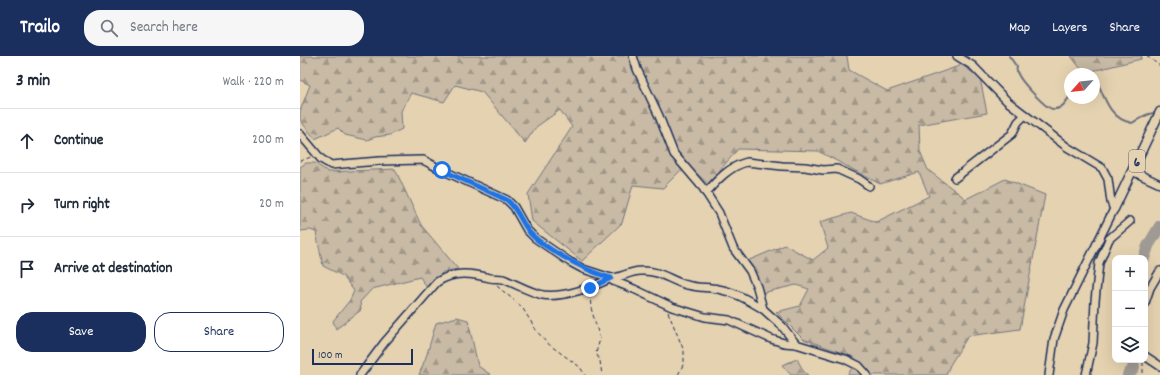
<!DOCTYPE html>
<html lang="en">
<head>
<meta charset="utf-8">
<style>
  body { margin:0; font-family:Dekko,sans-serif; background:#f6f6f7; color:#1f2937 }
  .controls { position:absolute; right:12px; bottom:12px; display:grid; overflow:hidden; border-radius:8px; box-shadow:0 4px 16px #0002 }
  .controls button { width:36px; height:36px; display:grid; place-items:center; padding:0; border:0; border-bottom:1px solid #e0e1e3; background:#fff; color:#1f2937; font:20px sans-serif }
  .compass { position:absolute; left:764px; top:12px; width:36px; height:36px; border-radius:50%; background:#fff; box-shadow:0 4px 16px #0002; rotate:243deg }
  .scale { position:absolute; left:12px; bottom:10px; width:101px; box-sizing:border-box; padding-left:4px; border:2px solid #1b2f5e; border-top:0; font-size:11px; line-height:14px; white-space:nowrap; color:#1b2f5e; -webkit-text-stroke:3px #e5d2b0; paint-order:stroke }
  .stop { position:absolute; width:12px; height:12px; margin:-9px; border:3px solid #1a73e8; border-radius:50%; background:#fff }
  .stop.end { background:#1a73e8; border-color:#fff; box-shadow:0 1px 4px #0008 }
  .list { margin:0; padding:0; list-style:none }
  h2 { display:flex; justify-content:space-between; align-items:center; height:52px; margin:0; padding:0 16px; font-size:17px }
  h2 small { font-size:13px; font-weight:400; color:#747a83 }
  .list li { display:grid; grid-template-columns:26px 1fr auto; gap:12px; align-items:center; box-sizing:border-box; height:64px; padding:0 16px; border-top:1px solid #e0e1e3 }
  .list b { display:block; font-size:15px; white-space:nowrap }
  .list em { font-size:13px; font-style:normal; color:#747a83 }
  .actions { display:flex; gap:8px; padding:12px 16px }
  .actions a { flex:1; padding:9px 0; border:1px solid #1b2f5e; border-radius:16px; text-align:center; font-size:14px; color:#1b2f5e }
  .actions .main { background:#1b2f5e; color:#fff }
  .icon { flex:none; width:22px; height:22px; fill:none; stroke:currentColor; stroke-width:2; stroke-linecap:round; stroke-linejoin:round }
  .map { position:relative; flex:none; width:860px; height:319px; overflow:hidden }
  header { display:flex; align-items:center; gap:24px; box-sizing:border-box; height:56px; padding:0 20px; background:#1b2f5e; color:#fff }
  header strong { font-size:19px }
  nav { display:flex; gap:22px; margin-inline-start:auto; font-size:14px }
  .search { width:280px; height:36px; background:#f6f6f7; display:flex; align-items:center; gap:10px; box-sizing:border-box; padding:0 14px; border-radius:16px; color:#747a83; font-size:15px }
  main { display:flex }
  aside { flex:1; background:#fff }
  .map>svg:first-child { display:block }
  .forest { fill:url(#forest-firs); stroke:#727481 }
  .lines { fill:none; stroke-linecap:round; stroke-linejoin:round }
  .stream { stroke:#6b6f7e; stroke-width:2 }
  .river { stroke:#a09a94; stroke-width:12 }
  .minor-casing { stroke:#1b2f5e; stroke-width:10 }
  .major-casing { stroke:#1b2f5e; stroke-width:11 }
  .path { stroke:#1b2f5e; stroke-width:1; stroke-dasharray:4 3; stroke-linecap:butt }
  .minor { stroke:#e5d2b0; stroke-width:7 }
  .major { stroke:#e5d2b0; stroke-width:8 }
  .route { stroke:#1a73e8; stroke-width:5 }
  .labels { text-anchor:middle; stroke-width:3.5; stroke-linejoin:round; paint-order:stroke }
  .shield { fill:#e5d2b0; stroke:#586077; stroke-width:1 }
  .shield-label { font-size:13px; font-weight:bold; fill:#1b2f5e }
</style>
</head>
<body>
<header>
<strong>Trailo</strong>
<div class="search"><svg class="icon" aria-label="search" viewBox="0 0 24 24"><circle cx="10" cy="10" r="6"/><path d="M15 15l6 6"/></svg>Search here</div>
<nav><a>Map</a><a>Layers</a><a>Share</a></nav>
</header>
<main>
<aside>
<h2>3 min<small>Walk · 220 m</small></h2>
<ul class="list">
<li><svg class="icon" aria-label="ahead" viewBox="0 0 24 24"><path d="M12 20V5M6 11l6-6 6 6"/></svg><div><b>Continue</b></div><em>200 m</em></li>
<li><svg class="icon" aria-label="right" viewBox="0 0 24 24"><path d="M7 20v-9h11M14 6l5 5-5 5"/></svg><div><b>Turn right</b></div><em>20 m</em></li>
<li><svg class="icon" aria-label="arrive" viewBox="0 0 24 24"><path d="M6 21V4h12l-3 4 3 4H6"/></svg><div><b>Arrive at destination</b></div></li>
</ul>
<div class="actions"><a class="main">Save</a><a>Share</a></div>
</aside>
<div class="map">
<svg width="860" height="319" viewBox="0 0 860 319">
  <defs>
    <pattern id="forest-firs" width="22" height="20" patternUnits="userSpaceOnUse"><rect width="22" height="20" fill="#c8baa4"/><path d="M5 1l3.5 6h-7zM16 11l3.5 6h-7z" fill="#a29889"/></pattern>
  </defs>
  <rect width="100%" height="100%" fill="#e5d2b0"/>
  <filter id="ink" filterUnits="userSpaceOnUse"><feTurbulence type="fractalNoise" baseFrequency=".025" numOctaves="2"/><feDisplacementMap in="SourceGraphic" scale="8" xChannelSelector="R" yChannelSelector="G"/><feConvolveMatrix kernelMatrix="1 2 1 2 8 2 1 2 1" color-interpolation-filters="sRGB"/></filter>
  <g filter="url(#ink)">
    <g class="forest">
      <polygon points="0,0 547,0 549,14 587,35 662,9 680,22 687,57 619,69 620,95 628,114 666,143 705,123 745,139 720,273 668,280 650,309 646,319 547,319 553,311 554,301 503,283 476,256 500,250 509,233 496,229 462,237 447,205 485,189 513,204 528,192 520,166 551,157 576,166 629,140 619,116 580,128 518,95 438,93 408,128 393,114 380,115 363,132 333,129 322,167 282,205 232,165 228,138 272,71 260,54 236,71 225,87 182,36 155,29 144,46 111,37 101,55 102,73 90,79 75,81 67,84 45,79 38,72 15,83 0,64 0,55 10,29 0,24"/>
      <polygon points="771,0 842,0 841,3 784,17"/>
      <polygon points="6,107 15,107 28,116 95,113 121,169 158,213 143,216 127,232 120,221 72,233 60,246 61,254 36,273 33,265 50,244 54,235 43,220 23,210 16,176 10,174 0,175 0,111"/>
      <polygon points="157,261 168,264 178,310 191,319 119,319 127,298 136,267"/>
      <polygon points="497,303 504,316 508,319 491,319 482,309"/>
    </g>
    <g class="lines">
      <g class="stream">
        <path d="M709 0 717 11C716 14 717 17 719 20 723 27 746 53 753 53 761 54 766 46 770 40"/>
        <path d="M794 24 797 25C805 43 810 63 832 67 839 63 848 56 857 57"/>
      </g>
      <g class="river">
        <polyline points="844,202 848,190 860,170"/>
        <polyline points="828,319 834,312 833,304"/>
      </g>
      <defs>
        <g id="minor">
          <polyline points="333,0 337,13 359,60 374,98 403,132 419,157 433,192 450,215 457,231 463,253 482,270 496,288"/>
          <polyline points="657,0 673,10 707,45 767,91 802,112 808,123 811,146 814,153 764,254 754,283 749,319"/>
          <path d="M0 78 21 103 31 109 79 105 123 104 129 107 142 114 207 144 214 151 227 174 235 182 270 206 283 213 311 222C321 222 330 215 341 215 361 214 370 225 387 229 397 232 408 231 418 233 435 236 448 244 463 253"/>
          <polyline points="832,115 860,128"/>
          <polyline points="655,122 712,78 718,66 725,59"/>
          <path d="M406 137C417 124 430 110 447 106L482 110 505 111 523 114 537 113 559 123 569 130"/>
          <polyline points="845,247 850,232 860,215"/>
          <polyline points="845,300 860,310"/>
          <path d="M60 319 84 287 137 226C154 215 171 217 190 222 194 223 199 222 203 223 216 228 229 236 243 239 262 242 294 231 311 222L313 225 334 233 372 251 405 261 429 264 471 283 484 287 496 288 545 303 559 310 567 319"/>
          <polyline points="786,319 793,287 795,245 799,207 809,183 830,165"/>
        </g>
        <polyline id="major" points="814,153 860,56"/>
      </defs>
      <use href="#minor" class="minor-casing"/>
      <use href="#major" class="major-casing"/>
      <g class="path">
        <polyline points="847,0 860,10"/>
        <polyline points="0,105 11,101"/>
        <polyline points="197,230 222,251 236,274 245,285 251,290 280,311 285,319"/>
        <polyline points="290,238 291,252 300,283 296,297 300,305 302,319"/>
        <polyline points="368,256 384,295 384,307 378,319"/>
        <polyline points="843,306 843,319"/>
      </g>
      <use href="#minor" class="minor"/>
      <use href="#major" class="major"/>
    </g>
  </g>
  <g class="lines" filter="url(#ink)">
    <path class="route" d="M142 114 207 144C218 153 221 166 230 177 236 184 244 189 252 194 271 206 289 216 311 222L290 232"/>
  </g>
  <g class="labels">
    <rect class="shield" x="829" y="94" width="16" height="22" rx="3"/>
    <g class="shield-label">
      <text x="837" y="110">6</text>
    </g>
  </g>
</svg>
<div class="controls">
<button>+</button>
<button>−</button>
<button><svg class="icon" aria-label="layers" viewBox="0 0 24 24"><path d="M12 4l9 5-9 5-9-5zM3 14l9 5 9-5"/></svg></button>
</div>
<svg class="compass" viewBox="-18 -18 36 36"><path d="M0-13l5 13h-10z" fill="#e53935"/><path d="M0 13l5-13h-10z" fill="#747a83"/></svg>
<div class="scale">100 m</div>
<div class="stop" style="left:142px;top:114px"></div>
<div class="stop end" style="left:290px;top:232px"></div>
</div>
</main>
</body>
</html>
